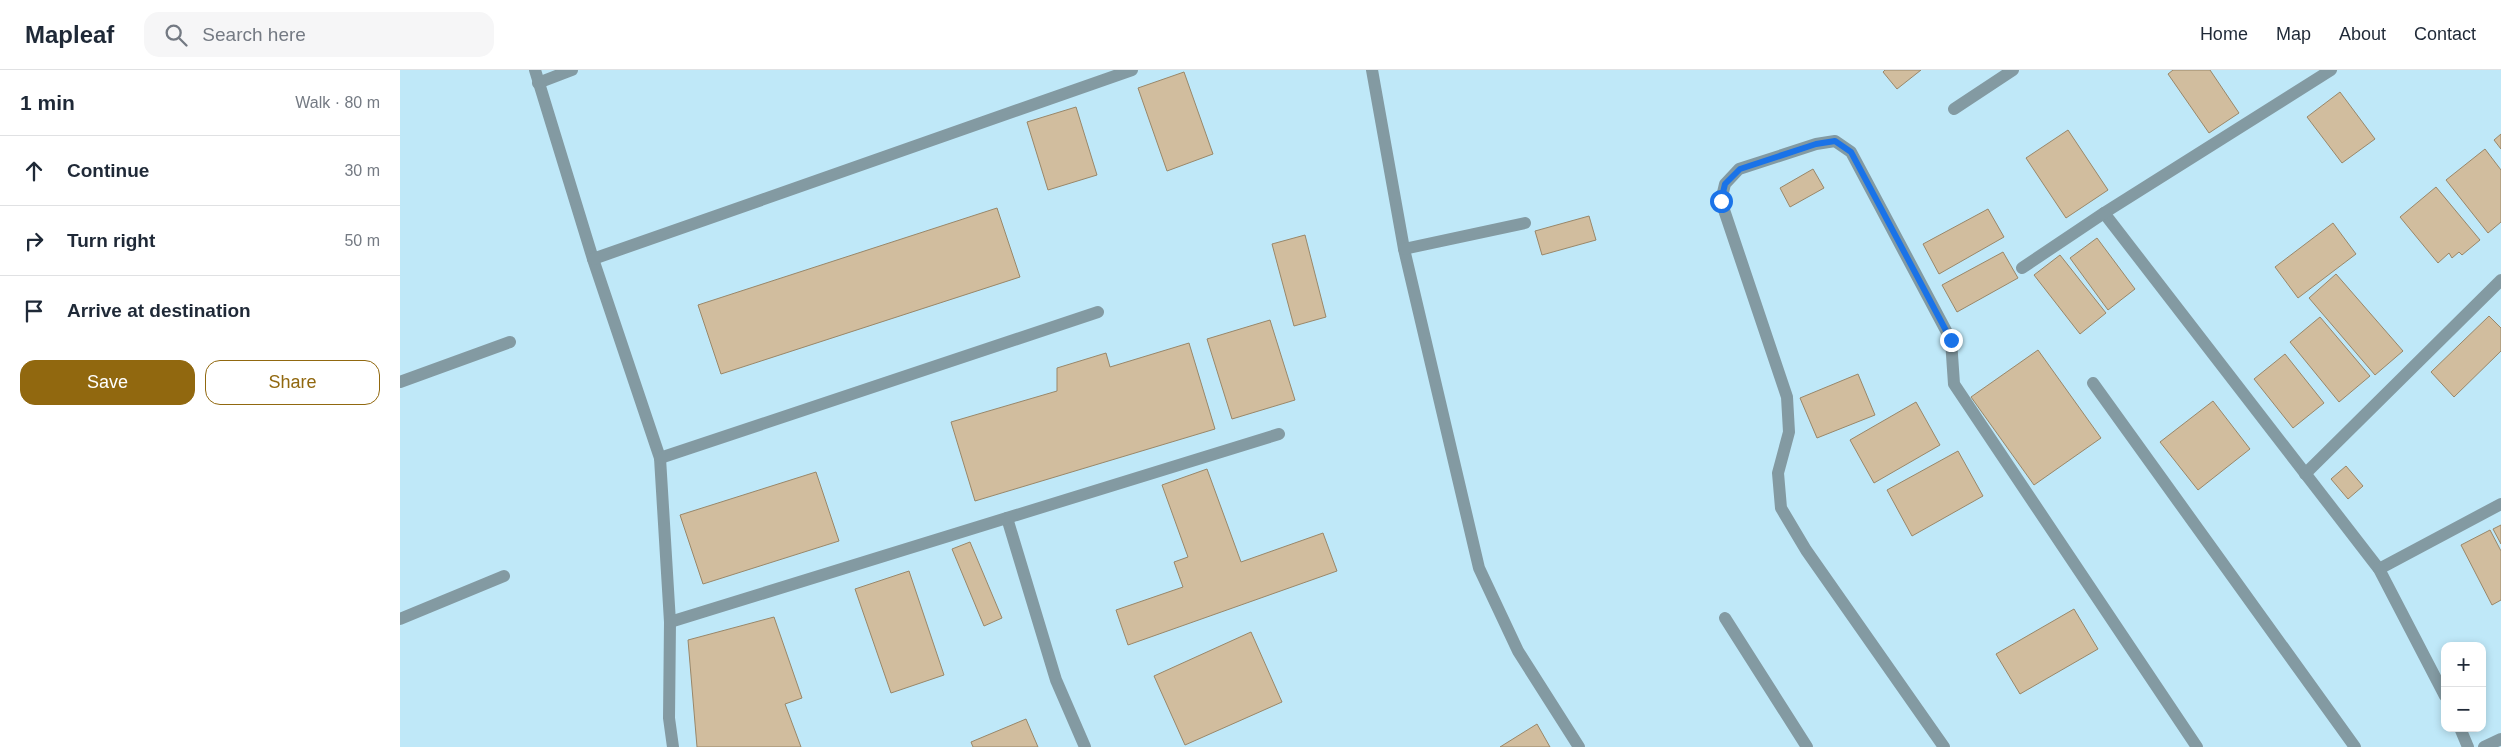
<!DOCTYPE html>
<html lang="en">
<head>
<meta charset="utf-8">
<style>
  body { margin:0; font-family:Arial,sans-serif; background:#f6f6f7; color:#1f2937 }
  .controls { position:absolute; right:15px; bottom:15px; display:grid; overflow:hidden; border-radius:10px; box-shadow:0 2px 8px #0003 }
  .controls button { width:45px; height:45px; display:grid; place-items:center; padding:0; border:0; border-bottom:1px solid #e0e1e3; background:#fff; color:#1f2937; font:25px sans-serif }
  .stop { position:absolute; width:15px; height:15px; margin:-11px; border:4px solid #1a73e8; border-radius:50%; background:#fff }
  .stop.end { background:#1a73e8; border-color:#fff; box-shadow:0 1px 5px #0008 }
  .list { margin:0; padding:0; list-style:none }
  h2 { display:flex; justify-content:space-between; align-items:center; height:65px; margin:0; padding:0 20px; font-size:21px }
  h2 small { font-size:16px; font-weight:400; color:#747a83 }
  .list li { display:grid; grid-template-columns:32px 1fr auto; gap:15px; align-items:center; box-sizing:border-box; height:70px; padding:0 20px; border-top:1px solid #e0e1e3 }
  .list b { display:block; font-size:19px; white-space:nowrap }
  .list em { font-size:16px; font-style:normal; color:#747a83 }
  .actions { display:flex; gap:10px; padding:15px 20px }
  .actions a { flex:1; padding:11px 0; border:1px solid #91680f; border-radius:15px; text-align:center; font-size:18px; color:#91680f }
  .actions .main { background:#91680f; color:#fff }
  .icon { flex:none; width:28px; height:28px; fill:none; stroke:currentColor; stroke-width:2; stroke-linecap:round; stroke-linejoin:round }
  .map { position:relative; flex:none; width:2101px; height:677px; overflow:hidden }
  header { display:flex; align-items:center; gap:30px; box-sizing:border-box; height:70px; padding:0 25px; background:#fff; border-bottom:1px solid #e0e1e3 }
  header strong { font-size:24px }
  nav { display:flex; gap:28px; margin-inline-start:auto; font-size:18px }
  .search { width:350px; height:45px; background:#f6f6f7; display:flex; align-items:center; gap:12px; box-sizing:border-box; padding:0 18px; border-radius:15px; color:#747a83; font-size:19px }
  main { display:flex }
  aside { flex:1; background:#fff }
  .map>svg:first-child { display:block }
  .building { fill:#d1bd9e; stroke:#998769 }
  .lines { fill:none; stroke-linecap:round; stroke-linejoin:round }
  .minor { stroke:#839aa2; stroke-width:12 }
  .route { stroke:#1a73e8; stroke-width:6 }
</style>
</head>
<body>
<header>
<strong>Mapleaf</strong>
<div class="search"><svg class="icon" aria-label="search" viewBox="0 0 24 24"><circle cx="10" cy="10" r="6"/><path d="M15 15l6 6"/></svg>Search here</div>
<nav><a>Home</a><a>Map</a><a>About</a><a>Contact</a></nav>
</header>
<main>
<aside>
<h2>1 min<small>Walk · 80 m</small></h2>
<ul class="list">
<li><svg class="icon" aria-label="ahead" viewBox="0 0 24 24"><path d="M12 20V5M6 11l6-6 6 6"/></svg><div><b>Continue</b></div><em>30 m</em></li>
<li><svg class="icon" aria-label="right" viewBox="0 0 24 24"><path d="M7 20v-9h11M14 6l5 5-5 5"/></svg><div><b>Turn right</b></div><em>50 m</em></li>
<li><svg class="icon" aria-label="arrive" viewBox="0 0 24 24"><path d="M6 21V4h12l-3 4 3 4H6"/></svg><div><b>Arrive at destination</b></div></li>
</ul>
<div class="actions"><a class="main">Save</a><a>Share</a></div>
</aside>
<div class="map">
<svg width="2101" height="677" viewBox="0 0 2101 677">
  <rect width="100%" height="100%" fill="#bfe8f8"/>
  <g class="building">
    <polygon points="1485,0 1521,0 1497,19 1483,2"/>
    <polygon points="1773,0 1810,0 1839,43 1809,63 1768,4"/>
    <polygon points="784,2 813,84 767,101 738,18"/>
    <polygon points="1940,22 1975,69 1942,93 1907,47"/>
    <polygon points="676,37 697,105 648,120 627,52"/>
    <polygon points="1668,60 1708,120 1666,148 1626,88"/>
    <polygon points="2101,64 2101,79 2094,70"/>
    <polygon points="2085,79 2101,100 2101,152 2088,163 2046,110"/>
    <polygon points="1413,99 1424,118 1390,137 1380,118"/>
    <polygon points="2036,117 2080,170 2062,185 2059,182 2052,188 2049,183 2038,193 2000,147"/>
    <polygon points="597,138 620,207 321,304 298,235"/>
    <polygon points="1588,139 1604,167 1539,204 1523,174"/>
    <polygon points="1189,146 1196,170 1142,185 1135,161"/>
    <polygon points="1933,153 1956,184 1898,228 1875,197"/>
    <polygon points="905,165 926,247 894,256 872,174"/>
    <polygon points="1697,168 1735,219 1708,240 1670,188"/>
    <polygon points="1603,182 1618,208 1557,242 1542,215"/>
    <polygon points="1660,185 1706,243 1680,264 1634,205"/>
    <polygon points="1936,204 2003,281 1975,305 1909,228"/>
    <polygon points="2089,246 2101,258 2101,281 2054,327 2031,302"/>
    <polygon points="1920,247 1970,306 1939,332 1890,272"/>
    <polygon points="870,250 895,330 832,349 807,269"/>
    <polygon points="789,273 815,359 575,431 551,352 657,321 657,298 706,283 710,297"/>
    <polygon points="1638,280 1701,368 1634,415 1571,327"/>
    <polygon points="1885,284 1924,333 1893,358 1854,309"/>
    <polygon points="1458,304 1475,345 1417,368 1400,328"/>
    <polygon points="1813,331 1850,379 1798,420 1760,372"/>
    <polygon points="1516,332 1540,375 1474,413 1450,370"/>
    <polygon points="1558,381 1583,426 1512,466 1487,420"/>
    <polygon points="1946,396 1963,416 1948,429 1931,409"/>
    <polygon points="807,399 841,492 923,463 937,501 728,575 716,540 783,517 774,492 788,487 762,415"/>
    <polygon points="416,402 439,471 303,514 280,445"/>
    <polygon points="2101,455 2101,474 2093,459"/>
    <polygon points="2090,460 2101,481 2101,530 2092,535 2061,475"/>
    <polygon points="570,472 602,548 584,556 552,479"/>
    <polygon points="509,501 544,605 491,623 455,519"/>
    <polygon points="1674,539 1698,579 1620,624 1596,584"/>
    <polygon points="374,547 402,628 385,634 401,677 297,677 288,570"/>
    <polygon points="851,562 882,632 785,675 754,606"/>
    <polygon points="626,649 638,677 573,677 571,672"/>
    <polygon points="1137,654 1150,677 1100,677"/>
  </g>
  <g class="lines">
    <g class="minor">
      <polyline points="135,0 193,189 260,388 270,552 269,648 273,677"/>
      <polyline points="972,0 1004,179 1079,498 1118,581 1179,677"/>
      <polyline points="138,13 172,0"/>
      <polyline points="1554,39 1613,0"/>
      <polyline points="1704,143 1979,499 2045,626"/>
      <polyline points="1004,179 1125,153"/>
      <polyline points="193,189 732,0"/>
      <polyline points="1622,198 1704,143 1931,0"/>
      <polyline points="0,312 110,272"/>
      <polyline points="1693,313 1955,677"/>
      <polyline points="260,388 698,242"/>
      <polyline points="1905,404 2101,210"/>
      <polyline points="607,448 656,610 685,677"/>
      <polyline points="1979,499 2101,434"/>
      <polyline points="1325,548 1407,677"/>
      <polyline points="0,549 104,506"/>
      <polyline points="270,552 879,364"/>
      <polyline points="2060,658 2068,677"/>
      <polyline points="1544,677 1406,480 1381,438 1378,403 1389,362 1387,327 1321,131 1325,114 1339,99 1416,74 1435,71 1451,82 1551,270 1554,314 1797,677"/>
      <polyline points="2084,677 2101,669"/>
    </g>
  </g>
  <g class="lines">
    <polyline class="route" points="1321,131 1325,114 1340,99 1416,74 1435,71 1451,82 1551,270"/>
  </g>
</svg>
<div class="controls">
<button>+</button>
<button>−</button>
</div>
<div class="stop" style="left:1321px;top:131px"></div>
<div class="stop end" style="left:1551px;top:270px"></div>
</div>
</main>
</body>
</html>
